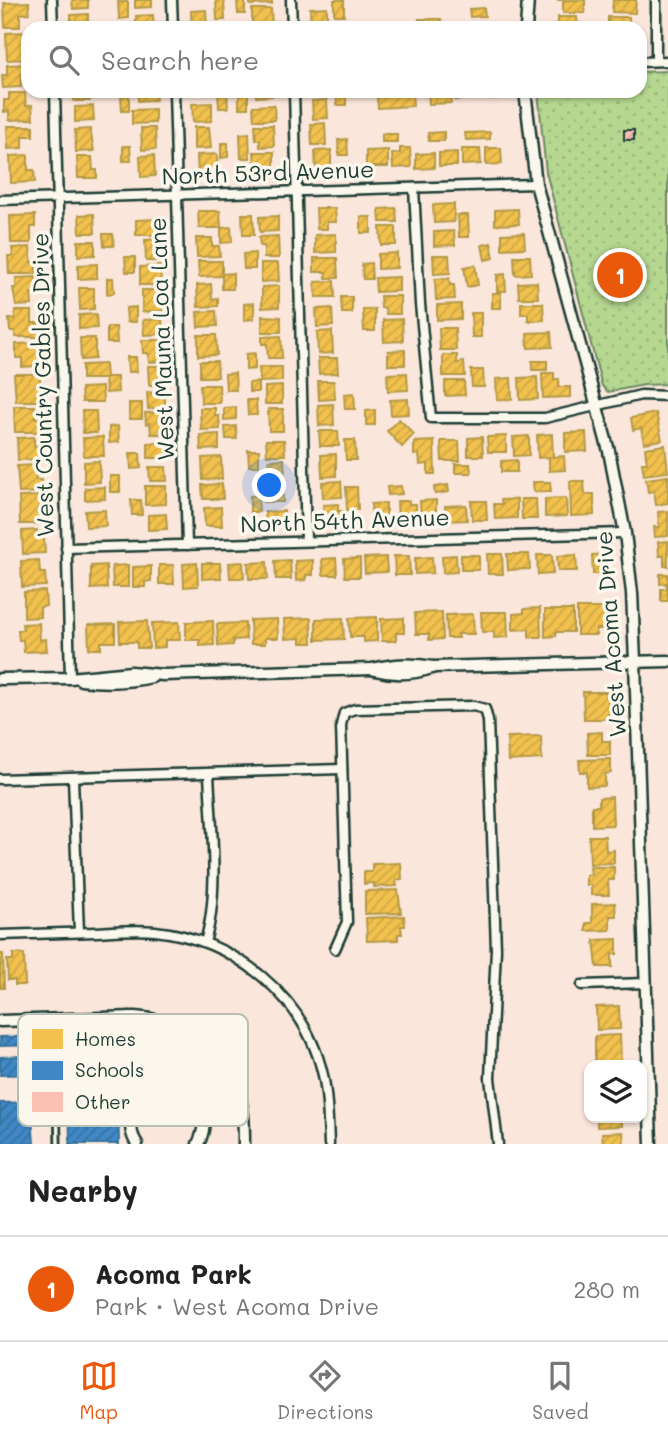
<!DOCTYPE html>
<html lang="en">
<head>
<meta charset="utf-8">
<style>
  body { margin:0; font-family:Mali,sans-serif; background:#f2f2f2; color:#222 }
  .controls { position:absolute; right:21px; bottom:21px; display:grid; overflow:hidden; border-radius:14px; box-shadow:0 2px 5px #0004 }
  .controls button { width:63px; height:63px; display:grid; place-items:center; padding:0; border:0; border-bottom:2px solid #e0e0e0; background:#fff; color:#222; font:35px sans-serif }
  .you { position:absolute; left:270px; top:486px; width:24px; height:24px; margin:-18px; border:5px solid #fff; border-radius:50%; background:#1a73e8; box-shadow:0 0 0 10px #1a73e833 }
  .badge { display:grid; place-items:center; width:46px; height:46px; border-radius:50%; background:#ea580c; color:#fff; font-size:23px; font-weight:700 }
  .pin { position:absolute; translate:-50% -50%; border:4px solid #fff; box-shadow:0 2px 7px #0006 }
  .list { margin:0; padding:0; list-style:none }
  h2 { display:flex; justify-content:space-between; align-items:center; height:91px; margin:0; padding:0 28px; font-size:30px }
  h2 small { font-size:23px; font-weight:400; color:#767676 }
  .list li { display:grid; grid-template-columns:46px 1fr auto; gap:21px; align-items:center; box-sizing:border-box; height:105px; padding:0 28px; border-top:2px solid #e0e0e0 }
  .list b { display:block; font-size:26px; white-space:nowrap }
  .list p { margin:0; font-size:23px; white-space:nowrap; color:#767676 }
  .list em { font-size:23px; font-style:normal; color:#767676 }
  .icon { flex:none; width:38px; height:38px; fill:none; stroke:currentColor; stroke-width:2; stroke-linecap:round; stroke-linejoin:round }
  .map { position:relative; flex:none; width:668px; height:1144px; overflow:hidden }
  .search { position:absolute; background:#fff; box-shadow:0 2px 5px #0004; left:21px; right:21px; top:21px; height:77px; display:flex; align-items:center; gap:18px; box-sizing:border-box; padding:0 24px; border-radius:21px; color:#767676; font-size:26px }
  .sheet { height:196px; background:#fff }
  nav { display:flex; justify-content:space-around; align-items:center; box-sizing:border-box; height:98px; border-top:2px solid #e0e0e0; background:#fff; font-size:19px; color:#767676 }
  nav a { display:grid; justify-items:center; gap:4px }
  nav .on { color:#ea580c }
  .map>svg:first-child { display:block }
  .park { fill:url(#park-dots); stroke:#6a8a62; stroke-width:2 }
  .homes { fill:url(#homes-hatch); stroke:#b39946; stroke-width:2 }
  .schools { fill:url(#schools-hatch); stroke:#35729a; stroke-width:2 }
  .building { fill:url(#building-hatch); stroke:#1f3d34; stroke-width:2 }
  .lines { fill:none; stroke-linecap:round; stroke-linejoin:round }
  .service-casing { stroke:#1f3d34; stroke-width:9 }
  .minor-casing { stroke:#1f3d34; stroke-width:13 }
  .tertiary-casing { stroke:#1f3d34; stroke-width:15 }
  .service { stroke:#fbf7ec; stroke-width:3.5 }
  .minor { stroke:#fbf7ec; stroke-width:8 }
  .tertiary { stroke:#fbf7ec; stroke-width:10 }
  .labels { text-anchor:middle; stroke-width:7; stroke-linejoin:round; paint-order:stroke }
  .street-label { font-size:23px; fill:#1f3d34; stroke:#fbf7ec }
  .key { fill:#fbf7ec; stroke:#b9bfb5; stroke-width:2 }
  .key-label { font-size:19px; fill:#1f3d34 }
</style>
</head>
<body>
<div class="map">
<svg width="668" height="1144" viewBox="0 0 668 1144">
  <defs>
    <pattern id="park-dots" width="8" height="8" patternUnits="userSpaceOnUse" patternTransform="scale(1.75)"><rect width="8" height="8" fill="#b5d790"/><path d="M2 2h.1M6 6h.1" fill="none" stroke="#9bb97d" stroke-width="1.8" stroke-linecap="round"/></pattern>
    <pattern id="homes-hatch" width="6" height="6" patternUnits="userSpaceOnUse" patternTransform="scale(1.75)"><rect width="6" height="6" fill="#f2c14e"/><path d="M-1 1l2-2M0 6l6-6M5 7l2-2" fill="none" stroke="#cfa745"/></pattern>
    <pattern id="schools-hatch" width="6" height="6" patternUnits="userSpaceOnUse" patternTransform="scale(1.75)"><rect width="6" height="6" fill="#3f88c5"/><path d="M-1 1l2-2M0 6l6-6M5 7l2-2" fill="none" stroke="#3470a1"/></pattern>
    <pattern id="building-hatch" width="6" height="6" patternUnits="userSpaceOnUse" patternTransform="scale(1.75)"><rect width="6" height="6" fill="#fbc0b4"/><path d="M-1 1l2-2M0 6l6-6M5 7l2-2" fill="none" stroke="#d7a69b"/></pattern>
  </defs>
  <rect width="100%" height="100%" fill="#fbe6db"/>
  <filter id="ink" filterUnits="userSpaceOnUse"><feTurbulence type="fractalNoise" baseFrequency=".0143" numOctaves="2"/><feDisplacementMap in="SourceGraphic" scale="14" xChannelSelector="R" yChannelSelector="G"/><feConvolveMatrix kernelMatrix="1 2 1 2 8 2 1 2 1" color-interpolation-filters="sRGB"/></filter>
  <g filter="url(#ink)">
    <polygon class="park" points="668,71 668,384 644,385 608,392 602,386 546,172 538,91 640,91 640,72"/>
    <g class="homes">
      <polygon points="72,0 88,0 88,8 73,9"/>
      <polygon points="135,0 152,0 152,7 135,8"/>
      <polygon points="216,0 224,0 225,20 217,20"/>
      <polygon points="237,0 245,0 245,14 238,14"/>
      <polygon points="250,0 272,0 272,4 250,5"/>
      <rect x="334" y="0" width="10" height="15"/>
      <polygon points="557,0 585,0 585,13 563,13 563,0"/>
      <polygon points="613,0 636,0 635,13 612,12"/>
      <polygon points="29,2 29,13 20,14 20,27 5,27 4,3"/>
      <polygon points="118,2 128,2 128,18 119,19"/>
      <polygon points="327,7 327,25 311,25 310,8"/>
      <polygon points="484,8 485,16 470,17 469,9"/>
      <polygon points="252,9 271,9 272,27 252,27"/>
      <polygon points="206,10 207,28 192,28 191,11"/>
      <polygon points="88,14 88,27 71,28 71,15"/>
      <polygon points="153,15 154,28 136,28 136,16"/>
      <polygon points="558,17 577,17 578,26 581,26 581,28 558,28"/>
      <rect x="608" y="17" width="21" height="11"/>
      <polygon points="419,19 441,19 442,28 420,28"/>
      <polygon points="24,32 24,47 28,47 28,59 7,60 6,33"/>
      <polygon points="28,64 28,75 21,75 21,87 3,88 2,75 7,75 7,65"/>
      <polygon points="73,91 90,91 90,101 74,101"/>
      <polygon points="138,91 155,91 156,100 138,101"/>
      <polygon points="227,91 228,108 219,108 218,92"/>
      <polygon points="256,91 272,91 272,96 256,97"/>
      <polygon points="311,91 331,91 331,95 312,95"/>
      <polygon points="336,91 346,91 346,105 337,105"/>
      <polygon points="412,91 413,106 378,108 377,97 384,97 384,92"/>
      <polygon points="428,91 450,91 451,103 429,104"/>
      <polygon points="455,91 477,91 477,99 455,100"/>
      <rect x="482" y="91" width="16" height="8"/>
      <rect x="239" y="92" width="9" height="16"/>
      <polygon points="9,93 25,93 26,106 32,105 33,119 9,120 9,111 4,112 4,100 9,100"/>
      <polygon points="121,95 129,95 129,111 122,111"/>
      <polygon points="327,100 328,118 313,119 312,101"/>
      <polygon points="212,103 212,121 193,122 192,104"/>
      <polygon points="274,105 275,120 254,120 253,106"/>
      <polygon points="93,106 94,121 75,122 75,107"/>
      <polygon points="155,109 155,123 132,124 132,110"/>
      <polygon points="325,123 326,145 312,145 311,124"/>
      <polygon points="255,125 273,125 274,146 260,147 260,140 256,140"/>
      <polygon points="7,126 33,126 33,136 23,136 23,148 8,149"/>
      <polygon points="194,127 209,127 211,148 194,149"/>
      <polygon points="141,128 155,128 156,149 142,150"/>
      <polygon points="90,129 94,151 76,152 75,130"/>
      <polygon points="444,132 444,141 429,141 428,133"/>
      <polygon points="490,132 490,139 466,140 465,133"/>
      <polygon points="249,133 250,158 241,158 240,134"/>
      <rect x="382" y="134" width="15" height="8"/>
      <polygon points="347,139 348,155 339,155 338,140"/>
      <polygon points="221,143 228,143 228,157 221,158"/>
      <polygon points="123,146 130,146 131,161 123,161"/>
      <polygon points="400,148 410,148 411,167 393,168 392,154 400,153"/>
      <polygon points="486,148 501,148 502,164 486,165"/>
      <polygon points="462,149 480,149 481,164 462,165"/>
      <polygon points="331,150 331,171 316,172 315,151"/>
      <polygon points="388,150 388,167 366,167 366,151"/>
      <polygon points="254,152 274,152 274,173 260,174 260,165 255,166"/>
      <polygon points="457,152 457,166 439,166 439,153"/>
      <polygon points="434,153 434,168 416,169 416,154"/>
      <polygon points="217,154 218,176 198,177 197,155"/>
      <polygon points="28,155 28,170 34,170 35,182 11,183 10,156"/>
      <polygon points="154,155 155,176 141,177 140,156"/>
      <polygon points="77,157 92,157 93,170 97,170 97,178 78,178"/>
      <polygon points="454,204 454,222 434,223 433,205"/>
      <polygon points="316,208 335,208 336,222 327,222 327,229 317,229"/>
      <polygon points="396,208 397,222 380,222 379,209"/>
      <polygon points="518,209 519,224 495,225 495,210"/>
      <polygon points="198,211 220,211 221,228 199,228"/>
      <polygon points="94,214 95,233 80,233 79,215"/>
      <polygon points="242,214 253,214 254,235 243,235"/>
      <polygon points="35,215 35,227 31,227 31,243 11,243 10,216"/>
      <polygon points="458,215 468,215 469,237 459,237"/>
      <polygon points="278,216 278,231 260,232 259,217"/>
      <rect x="361" y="217" width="10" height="16"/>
      <polygon points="159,219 160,235 136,235 136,220"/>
      <polygon points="231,227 232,242 221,243 221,228"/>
      <polygon points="380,227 396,227 396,245 381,245"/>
      <polygon points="454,231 455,245 434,246 434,232"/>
      <polygon points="524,233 525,248 502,249 502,234"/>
      <polygon points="103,234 113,234 114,246 104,246"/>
      <polygon points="336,234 336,252 315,253 315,235"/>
      <polygon points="278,236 279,258 264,258 264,246 260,246 259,237"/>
      <polygon points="196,238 212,238 212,246 219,246 220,256 197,257"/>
      <polygon points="160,239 161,261 146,261 145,240"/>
      <polygon points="78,241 95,241 95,255 78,256"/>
      <polygon points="491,243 494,258 485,260 482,245"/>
      <polygon points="30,247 31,262 36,262 36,274 9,274 8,256 13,256 12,248"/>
      <polygon points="255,253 255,269 244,269 243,254"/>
      <polygon points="397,253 397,268 378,269 378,254"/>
      <polygon points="433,255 449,255 450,273 434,274"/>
      <polygon points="514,256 530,256 531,274 515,275"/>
      <polygon points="125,257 135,257 135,272 126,272"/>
      <polygon points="314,258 337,258 338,278 326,278 326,272 314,272"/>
      <polygon points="198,261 222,261 222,274 233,273 233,289 222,289 222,276 199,277"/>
      <polygon points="261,263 278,263 279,281 261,282"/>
      <polygon points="371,263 372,279 363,279 362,264"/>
      <polygon points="97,264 97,278 78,279 78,265"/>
      <polygon points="475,265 478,285 467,287 464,267"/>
      <polygon points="160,266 161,285 140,285 140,267"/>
      <polygon points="505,274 506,291 497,291 497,275"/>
      <polygon points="37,277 37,293 31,293 32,305 16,306 13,288 16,288 16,278"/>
      <polygon points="399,277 399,291 376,292 375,278"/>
      <polygon points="107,278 113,278 114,293 107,294"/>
      <polygon points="449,278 450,285 454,285 455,299 436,300 435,279"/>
      <polygon points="334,281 335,297 316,297 315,282"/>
      <polygon points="537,282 538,298 519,298 518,283"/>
      <polygon points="211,284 212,299 218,298 218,306 198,307 197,285"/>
      <polygon points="279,286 279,307 262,308 262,287"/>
      <polygon points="79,288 94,288 94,309 80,310"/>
      <polygon points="142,290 161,290 162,311 142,312"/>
      <rect x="492" y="293" width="9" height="15"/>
      <polygon points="380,296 400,296 400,314 386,314 385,308 381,308"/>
      <polygon points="341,297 352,297 352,313 342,313"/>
      <polygon points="254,303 254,319 244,320 244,304"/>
      <polygon points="521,303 543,303 544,320 528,321 528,314 521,314"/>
      <polygon points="461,304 461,319 437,320 437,305"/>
      <polygon points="136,307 136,322 127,322 126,308"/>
      <polygon points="332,308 333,326 317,327 316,309"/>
      <polygon points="375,309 375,331 364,331 363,310"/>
      <polygon points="15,311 32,311 32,323 39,323 39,337 15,337 15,331 10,331 9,319 15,319"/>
      <polygon points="216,311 217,326 198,327 197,312"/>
      <polygon points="471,313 481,313 481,337 472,337"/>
      <polygon points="96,314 97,328 79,329 79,315"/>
      <polygon points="262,316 281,317 281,332 262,332"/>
      <polygon points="162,319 163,334 144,335 143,320"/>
      <polygon points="402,319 403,341 384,342 383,320"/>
      <polygon points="107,327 116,327 117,343 107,343"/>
      <polygon points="439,328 455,328 456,350 440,350"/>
      <polygon points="332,331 333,353 318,354 317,332"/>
      <polygon points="551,332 552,347 528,348 527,333"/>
      <polygon points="198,335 216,335 217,355 198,356"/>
      <polygon points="281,336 282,358 268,358 267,344 262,344 262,337"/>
      <polygon points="80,338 95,338 95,359 81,360"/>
      <polygon points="142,340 162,340 163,361 149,362 148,353 143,353"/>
      <polygon points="39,343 39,366 22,367 22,358 16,358 16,344"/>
      <polygon points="405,350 405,365 388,365 388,351"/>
      <polygon points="255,353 255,369 246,370 246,354"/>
      <polygon points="443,355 457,355 457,363 464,362 465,376 443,376"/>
      <polygon points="127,357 136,357 137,372 128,372"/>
      <polygon points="318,358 337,358 338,373 319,374"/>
      <polygon points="200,361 217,361 218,377 200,377"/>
      <rect x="532" y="361" width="15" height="9"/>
      <polygon points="105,364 106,377 117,377 118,392 106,393 105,379 82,379 82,365"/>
      <polygon points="148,366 163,366 164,385 149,385"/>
      <polygon points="259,367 282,367 282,381 260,382"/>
      <polygon points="471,370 483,370 484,387 472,387"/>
      <polygon points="235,373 236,390 226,390 225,374"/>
      <polygon points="407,373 408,390 388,391 387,374"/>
      <polygon points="542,373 554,373 554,379 559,379 559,387 570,387 570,397 543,398"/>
      <polygon points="14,374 40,374 40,401 16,401"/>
      <polygon points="537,377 538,399 520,400 519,378"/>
      <polygon points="511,378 512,399 497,400 496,379"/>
      <polygon points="318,381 334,381 335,399 319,400"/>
      <polygon points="445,381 464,381 465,395 445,396"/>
      <polygon points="258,382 258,392 249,392 249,383"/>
      <polygon points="200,385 219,385 220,403 201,403"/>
      <polygon points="282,386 282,404 265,404 265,387"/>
      <polygon points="102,387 103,402 82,402 81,388"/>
      <polygon points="147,392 165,394 165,408 148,409"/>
      <polygon points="354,393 355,409 345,409 344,394"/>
      <polygon points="408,399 409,414 391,415 390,400"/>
      <polygon points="247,400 256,400 257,415 248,415"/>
      <rect x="129" y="403" width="13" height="16"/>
      <polygon points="333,404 334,425 319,426 318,405"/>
      <polygon points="14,406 35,406 35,418 41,418 41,432 15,432"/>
      <polygon points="236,407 236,419 224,420 224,408"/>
      <polygon points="200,408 215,408 215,416 219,416 220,429 201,430"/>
      <polygon points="268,409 283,409 283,431 269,431"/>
      <polygon points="375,410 375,425 366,425 366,411"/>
      <polygon points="82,411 96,411 97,433 83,433"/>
      <polygon points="164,412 164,434 151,434 150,423 146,424 145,413"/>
      <polygon points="656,413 662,440 644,443 641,428 633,430 631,418"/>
      <polygon points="399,419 414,434 402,447 387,431"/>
      <polygon points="118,426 119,442 109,443 109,427"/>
      <polygon points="236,426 237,439 226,439 225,427"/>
      <polygon points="319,431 338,431 339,446 320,446"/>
      <polygon points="586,432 587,451 565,452 565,433"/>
      <polygon points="219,434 219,449 201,450 200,435"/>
      <polygon points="552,434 553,457 564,456 565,470 549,471 549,457 538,458 537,435"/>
      <polygon points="506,436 506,452 488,452 487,437"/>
      <polygon points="529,436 529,455 514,456 513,437"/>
      <polygon points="34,437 34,446 41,445 42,459 18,460 17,438"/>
      <polygon points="103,437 104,456 84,456 83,438"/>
      <polygon points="482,437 483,456 468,456 468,438"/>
      <polygon points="266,440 284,440 285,455 267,455"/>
      <polygon points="345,440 355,440 356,460 346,460"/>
      <polygon points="434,441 435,474 428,474 428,464 420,465 419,454 414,455 414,442"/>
      <polygon points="441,441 459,441 460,461 442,461"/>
      <polygon points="166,442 167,458 148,458 148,443"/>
      <polygon points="665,445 668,472 644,475 642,463 647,463 645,448"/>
      <polygon points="248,450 259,450 259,466 249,466"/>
      <polygon points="130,453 140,453 141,468 131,469"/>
      <polygon points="336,454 336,476 322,477 321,455"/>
      <polygon points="221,457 222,479 203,480 202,458"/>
      <polygon points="284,459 285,478 269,478 269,460"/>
      <polygon points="517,460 517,472 501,472 501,461"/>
      <polygon points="99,461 100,482 84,483 84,462"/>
      <polygon points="455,464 470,464 471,473 455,473"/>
      <polygon points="36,465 36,480 42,480 43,492 19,493 17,466"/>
      <polygon points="149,467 166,467 167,481 150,481"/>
      <rect x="110" y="476" width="10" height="16"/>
      <polygon points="668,476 668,503 656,505 654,491 648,492 646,479"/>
      <polygon points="341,481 342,497 323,498 322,482"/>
      <polygon points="570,481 584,481 585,494 594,494 594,515 571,516"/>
      <polygon points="533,482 550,482 551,491 534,492"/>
      <polygon points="222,484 223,499 203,499 202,485"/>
      <polygon points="262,484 282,484 283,502 263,502"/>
      <polygon points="448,485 449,492 435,494 434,487"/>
      <polygon points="145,486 166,486 166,504 145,505"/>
      <polygon points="401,486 402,494 388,495 387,487"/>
      <polygon points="105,487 105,499 85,500 85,488"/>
      <polygon points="346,487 357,487 358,510 347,510"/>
      <polygon points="43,496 43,508 39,509 39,524 20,524 19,497"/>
      <polygon points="250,496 258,496 259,512 250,512"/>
      <polygon points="566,498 567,516 545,517 545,499"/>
      <polygon points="517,499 517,518 495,519 494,504 502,504 501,500"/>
      <polygon points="521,499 536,499 537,519 522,519"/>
      <polygon points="131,500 141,500 142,515 132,515"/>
      <polygon points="436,500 436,520 421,521 420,501"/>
      <polygon points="397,501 409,501 409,504 416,504 416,521 398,522"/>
      <polygon points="471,501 486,501 487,520 472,520"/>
      <polygon points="386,503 386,522 372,523 371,504"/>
      <polygon points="338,504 338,511 343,511 344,523 324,524 323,505"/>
      <polygon points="466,505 467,520 445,521 445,506"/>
      <polygon points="221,507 222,526 205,526 204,508"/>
      <polygon points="105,510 106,526 86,527 85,511"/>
      <polygon points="284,511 285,526 265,527 265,512"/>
      <polygon points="668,511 668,536 655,537 654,527 659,527 658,512"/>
      <polygon points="166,514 167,529 148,530 148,515"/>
      <polygon points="37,530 37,539 44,538 45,553 23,554 22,531"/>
      <polygon points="668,541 668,566 664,566 664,556 659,556 658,542"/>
      <polygon points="487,554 502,554 503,574 488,574"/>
      <polygon points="507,554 529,554 530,569 508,570"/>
      <polygon points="607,554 608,574 593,574 592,555"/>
      <polygon points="456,555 457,572 443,573 442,556"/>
      <rect x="461" y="555" width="18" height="15"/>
      <polygon points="537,555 552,555 553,574 538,575"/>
      <polygon points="576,555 577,571 558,571 557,556"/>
      <polygon points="394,556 409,556 410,575 395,575"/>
      <polygon points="386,557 387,572 365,573 364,558"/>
      <polygon points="432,557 433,573 415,574 415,558"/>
      <polygon points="336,558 337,575 323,575 322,559"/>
      <polygon points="360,558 360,577 345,577 344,559"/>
      <polygon points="39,560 40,573 45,573 46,586 22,587 21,561"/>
      <polygon points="290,560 291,579 276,579 275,561"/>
      <polygon points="313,560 313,575 306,575 306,580 296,581 295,561"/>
      <polygon points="243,562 244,578 230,578 229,563"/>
      <polygon points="267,562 268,579 249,579 248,563"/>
      <polygon points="197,563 198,586 184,587 183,564"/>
      <polygon points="202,563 220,563 221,578 202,579"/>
      <polygon points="106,565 107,588 91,589 91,566"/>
      <polygon points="128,565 128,587 113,587 112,566"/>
      <polygon points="159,565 173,565 174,584 159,584"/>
      <polygon points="151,566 151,581 145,582 145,587 133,587 133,567"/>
      <polygon points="660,574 668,574 668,601 661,601 661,589 667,589 666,583 660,584"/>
      <polygon points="45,591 46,606 40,607 40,617 24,618 24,592"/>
      <polygon points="540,608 541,637 529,637 529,629 513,630 513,614 524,613 524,609"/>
      <polygon points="577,608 611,608 611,629 596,629 596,635 577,635"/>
      <polygon points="545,610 573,610 573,632 556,632 556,636 545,637"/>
      <polygon points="442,612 443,639 429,640 429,634 416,634 415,613"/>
      <polygon points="481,612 507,612 508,637 494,638 494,632 482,632"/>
      <polygon points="473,614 474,634 458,634 459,638 447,638 446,615"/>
      <polygon points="377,617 377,641 364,642 364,637 350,637 349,618"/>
      <polygon points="311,618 312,643 301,643 301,638 285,639 284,619"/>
      <polygon points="343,618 344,639 316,640 316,619"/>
      <polygon points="404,618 404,633 396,633 396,641 382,641 381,619"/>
      <polygon points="277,619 278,638 265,638 265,644 251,644 250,620"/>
      <polygon points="147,621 149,648 137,648 137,642 120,642 119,622"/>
      <polygon points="213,621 214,645 200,646 200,640 186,640 186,622"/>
      <polygon points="179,622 180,640 165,640 165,647 153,648 152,623"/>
      <polygon points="39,623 40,640 46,639 47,651 24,652 23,640 19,640 18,630 23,630 22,624"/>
      <polygon points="245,623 246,639 233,640 233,645 218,646 217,624"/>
      <polygon points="115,624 115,642 101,642 101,649 89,649 88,625"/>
      <polygon points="583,692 608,692 609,719 584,719"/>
      <polygon points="602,732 602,741 610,741 610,755 588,755 587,733"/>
      <polygon points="541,736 542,759 508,761 507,737"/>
      <polygon points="611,759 611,773 605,774 605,786 587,787 587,772 580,772 579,760"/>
      <polygon points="612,797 613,825 592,826 592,806 599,806 599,798"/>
      <polygon points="589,836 605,836 606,851 614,850 614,863 590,864"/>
      <polygon points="401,863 402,879 396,880 397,886 374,887 374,883 364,884 364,872 372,872 372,864"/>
      <polygon points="590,867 614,867 614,880 608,880 609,895 591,895 591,885 586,885 586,875 591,875"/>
      <polygon points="398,890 401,913 365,914 365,891"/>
      <polygon points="615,903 616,916 610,916 610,930 586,931 586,923 592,923 592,904"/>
      <polygon points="404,916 405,926 401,926 402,934 398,934 398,940 367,941 366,918"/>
      <polygon points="617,939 617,954 612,954 612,967 597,967 594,940"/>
      <polygon points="0,954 3,954 4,988 0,988"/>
      <polygon points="13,954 24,954 25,985 15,985 15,980 8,980 7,960 13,960"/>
      <polygon points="619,1006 620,1029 597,1030 596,1007"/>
      <polygon points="620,1035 621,1062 595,1063 595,1036"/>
      <polygon points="597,1118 622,1118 622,1126 597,1127"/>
      <polygon points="623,1132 624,1144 603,1144 602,1133"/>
    </g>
    <g class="schools">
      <polygon points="45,1036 45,1045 0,1046 0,1037"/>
      <polygon points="46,1055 47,1074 0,1075 0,1057"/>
      <polygon points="118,1093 119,1144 70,1144 69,1095"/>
      <polygon points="31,1102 34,1144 0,1143 0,1103"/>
    </g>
    <rect class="building" x="624" y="130" width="10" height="10"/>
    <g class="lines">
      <defs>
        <polyline id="service" points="57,1095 58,1144"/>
        <g id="minor">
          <polyline points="52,0 53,28"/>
          <polyline points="172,0 173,28"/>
          <polyline points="291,0 292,28"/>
          <polyline points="656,0 656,61"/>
          <polyline points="640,62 668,61"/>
          <polyline points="55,91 70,678"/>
          <polyline points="174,91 187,545"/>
          <polyline points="294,91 306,541"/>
          <polyline points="414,188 420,304 431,418 545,418 641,395 668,396"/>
          <polyline points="0,200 536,184"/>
          <polyline points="66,548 625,533"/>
          <polyline points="73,778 79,932"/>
          <polyline points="0,779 342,769"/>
          <path d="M0 935C32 934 64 933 96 932 116 931 136 929 155 931 234 939 305 996 323 1075 328 1097 328 1121 329 1144"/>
          <path d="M205 942C220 892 211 826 209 773"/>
          <polyline points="335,949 347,922 341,725 344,713 355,709 473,706 485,709 488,720 496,949 490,1078 498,1144"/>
          <polyline points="582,985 646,983"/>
        </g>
        <g id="tertiary">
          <polyline points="526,28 528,0"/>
          <polyline points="525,91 536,184 609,451 625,533 632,593 635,661 651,1144"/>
          <path d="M375 670C394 675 414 674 432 668"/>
          <path d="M0 679 70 678 131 672 163 675 372 669C392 664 413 663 433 667L668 661"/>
          <path d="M81 680C105 683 129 682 152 677"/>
          <polyline points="129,1017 131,1079 147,1094"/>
          <path d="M0 1021 135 1017C180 1020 220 1046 237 1089 244 1106 244 1126 244 1144"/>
          <path d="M137 1144C131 1135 129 1123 133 1112 151 1064 224 1094 198 1144"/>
        </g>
      </defs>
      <use href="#service" class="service-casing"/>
      <use href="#minor" class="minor-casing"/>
      <use href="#tertiary" class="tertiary-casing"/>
      <use href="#service" class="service"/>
      <use href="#minor" class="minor"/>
      <use href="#tertiary" class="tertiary"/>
    </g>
  </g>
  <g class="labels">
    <g class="street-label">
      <text transform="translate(268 173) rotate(-2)" y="8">North 53rd Avenue</text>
      <text transform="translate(162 339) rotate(-92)" y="8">West Mauna Loa Lane</text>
      <text transform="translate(43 385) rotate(-91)" y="8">West Country Gables Drive</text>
      <text transform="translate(345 521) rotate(-2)" y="8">North 54th Avenue</text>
      <text transform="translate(611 634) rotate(-94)" y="8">West Acoma Drive</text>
    </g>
  </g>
  <rect x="18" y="1014" width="230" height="112" rx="10" class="key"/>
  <rect x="32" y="1029" width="31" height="20" fill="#f2c14e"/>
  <rect x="32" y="1061" width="31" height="19" fill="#3f88c5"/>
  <rect x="32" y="1092" width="31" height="20" fill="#fbc0b4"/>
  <g class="key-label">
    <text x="75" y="1046">Homes</text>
    <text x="75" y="1077">Schools</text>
    <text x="75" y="1109">Other</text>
  </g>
</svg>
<div class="controls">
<button><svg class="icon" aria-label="layers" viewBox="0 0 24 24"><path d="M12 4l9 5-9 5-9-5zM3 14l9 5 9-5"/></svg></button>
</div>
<div class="you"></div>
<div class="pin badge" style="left:620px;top:275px">1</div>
<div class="search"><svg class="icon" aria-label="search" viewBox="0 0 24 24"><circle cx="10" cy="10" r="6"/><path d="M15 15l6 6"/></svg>Search here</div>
</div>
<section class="sheet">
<h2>Nearby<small></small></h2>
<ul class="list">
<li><span class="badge">1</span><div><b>Acoma Park</b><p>Park · West Acoma Drive</p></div><em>280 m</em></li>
</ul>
</section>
<nav>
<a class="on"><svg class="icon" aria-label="map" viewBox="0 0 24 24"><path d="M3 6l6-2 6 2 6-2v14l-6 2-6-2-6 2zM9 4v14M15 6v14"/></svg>Map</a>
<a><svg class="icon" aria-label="directions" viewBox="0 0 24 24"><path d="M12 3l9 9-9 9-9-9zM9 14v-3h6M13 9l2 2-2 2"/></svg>Directions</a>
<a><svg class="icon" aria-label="saved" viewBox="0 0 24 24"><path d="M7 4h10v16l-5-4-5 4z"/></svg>Saved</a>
</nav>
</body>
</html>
